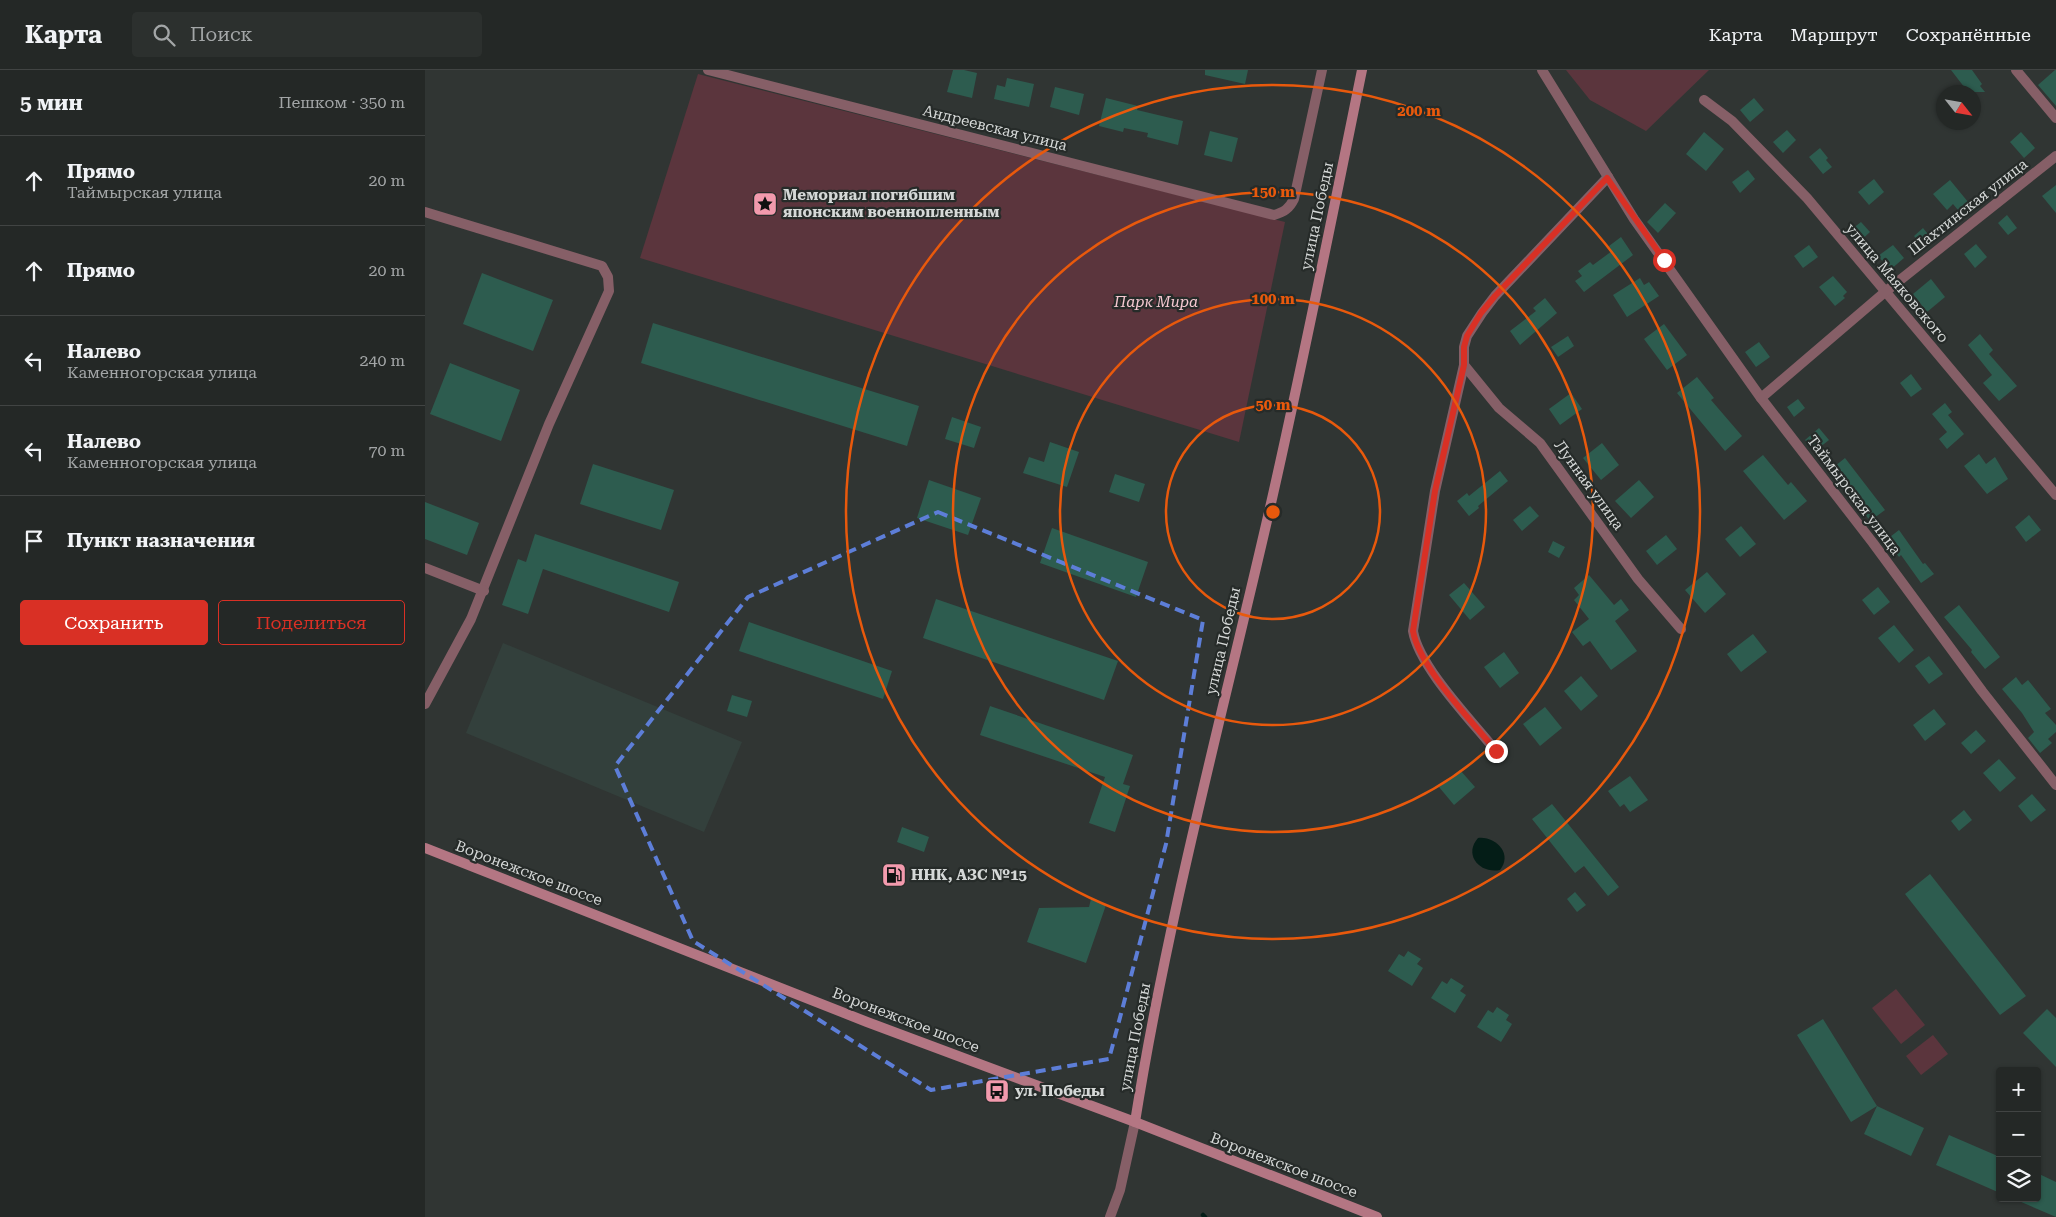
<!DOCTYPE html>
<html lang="ru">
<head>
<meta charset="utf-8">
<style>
  body { margin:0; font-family:"Roboto Serif",serif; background:#2c302e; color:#f1f3f6 }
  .controls { position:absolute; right:15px; bottom:15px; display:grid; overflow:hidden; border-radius:5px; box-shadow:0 1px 4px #0004 }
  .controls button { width:45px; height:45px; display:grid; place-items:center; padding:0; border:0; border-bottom:1px solid #414443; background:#242826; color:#f1f3f6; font:25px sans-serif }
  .compass { position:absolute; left:1511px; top:15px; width:45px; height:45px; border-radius:50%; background:#242826; box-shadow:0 1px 4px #0004; rotate:121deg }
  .stop { position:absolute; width:15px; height:15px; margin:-11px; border:4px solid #d93025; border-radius:50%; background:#fff }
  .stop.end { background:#d93025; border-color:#fff; box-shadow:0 1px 5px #0008 }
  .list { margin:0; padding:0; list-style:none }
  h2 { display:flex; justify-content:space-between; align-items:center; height:65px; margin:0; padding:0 20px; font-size:21px }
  h2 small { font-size:16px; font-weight:400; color:#a3a6a7 }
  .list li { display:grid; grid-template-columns:32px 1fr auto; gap:15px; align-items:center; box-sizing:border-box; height:90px; padding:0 20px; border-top:1px solid #414443 }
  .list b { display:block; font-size:19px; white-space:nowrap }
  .list p { margin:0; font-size:16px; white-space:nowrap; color:#a3a6a7 }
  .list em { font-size:16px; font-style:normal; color:#a3a6a7 }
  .actions { display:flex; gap:10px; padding:15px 20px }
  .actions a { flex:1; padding:11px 0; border:1px solid #d93025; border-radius:5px; text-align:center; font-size:18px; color:#d93025 }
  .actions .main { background:#d93025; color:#fff }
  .icon { flex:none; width:28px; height:28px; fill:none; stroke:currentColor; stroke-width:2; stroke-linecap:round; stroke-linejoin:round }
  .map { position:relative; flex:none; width:1631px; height:1147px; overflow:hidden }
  header { display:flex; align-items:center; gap:30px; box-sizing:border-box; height:70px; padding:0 25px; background:#242826; border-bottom:1px solid #414443 }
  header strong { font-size:24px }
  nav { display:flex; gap:28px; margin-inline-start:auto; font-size:18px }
  .search { width:350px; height:45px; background:#2c302e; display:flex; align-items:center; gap:12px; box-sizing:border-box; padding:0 18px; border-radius:5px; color:#a3a6a7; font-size:19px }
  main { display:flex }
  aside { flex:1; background:#242826 }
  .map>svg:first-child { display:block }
  .built { fill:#33403c }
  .green { fill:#5b353d }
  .water { fill:#041d17 }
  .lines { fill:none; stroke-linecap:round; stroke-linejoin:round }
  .stream { stroke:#041d17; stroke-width:4.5 }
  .building { fill:#2d5c4f }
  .street { stroke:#865f67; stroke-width:10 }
  .secondary { stroke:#b47683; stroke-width:10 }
  .route { stroke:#d93025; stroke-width:6 }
  .marked { fill:none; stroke:#5d7ed8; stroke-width:4; stroke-dasharray:10 6; stroke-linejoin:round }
  .ring { fill:none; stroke:#e8590c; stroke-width:2.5 }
  .labels { text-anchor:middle; stroke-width:4.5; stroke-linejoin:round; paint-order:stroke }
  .street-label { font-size:15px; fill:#d5d8d7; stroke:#262b29 }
  .poi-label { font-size:15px; font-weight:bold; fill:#d5d8d7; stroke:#262b29; text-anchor:start }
  .park-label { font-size:15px; font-style:italic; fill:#f7c9d2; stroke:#262b29 }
  .centre { fill:#e8590c; stroke:#262b29; stroke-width:2.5 }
  .ring-label { font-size:15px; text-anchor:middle; font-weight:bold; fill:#e8590c; stroke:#262b29; stroke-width:4.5; stroke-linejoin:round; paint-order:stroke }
</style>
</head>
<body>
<header>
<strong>Карта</strong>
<div class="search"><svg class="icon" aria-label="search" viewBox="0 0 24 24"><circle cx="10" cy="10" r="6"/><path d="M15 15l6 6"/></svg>Поиск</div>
<nav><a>Карта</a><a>Маршрут</a><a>Сохранённые</a></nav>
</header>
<main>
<aside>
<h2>5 мин<small>Пешком · 350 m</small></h2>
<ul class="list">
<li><svg class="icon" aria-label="ahead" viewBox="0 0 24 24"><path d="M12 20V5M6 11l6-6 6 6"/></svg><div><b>Прямо</b><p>Таймырская улица</p></div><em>20 m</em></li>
<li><svg class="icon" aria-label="ahead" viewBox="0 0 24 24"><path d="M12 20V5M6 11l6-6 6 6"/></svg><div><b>Прямо</b></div><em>20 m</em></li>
<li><svg class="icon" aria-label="left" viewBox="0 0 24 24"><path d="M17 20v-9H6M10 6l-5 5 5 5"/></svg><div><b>Налево</b><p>Каменногорская улица</p></div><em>240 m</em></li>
<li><svg class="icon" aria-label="left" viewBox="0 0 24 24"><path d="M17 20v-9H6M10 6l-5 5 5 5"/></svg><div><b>Налево</b><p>Каменногорская улица</p></div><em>70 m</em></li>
<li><svg class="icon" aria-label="arrive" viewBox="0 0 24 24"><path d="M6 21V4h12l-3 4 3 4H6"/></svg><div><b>Пункт назначения</b></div></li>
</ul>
<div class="actions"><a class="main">Сохранить</a><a>Поделиться</a></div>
</aside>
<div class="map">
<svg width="1631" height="1147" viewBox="0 0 1631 1147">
  <rect width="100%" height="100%" fill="#303533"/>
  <polygon class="built" points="78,573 317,672 279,762 41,663"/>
  <g class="green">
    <polygon points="1141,0 1284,0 1221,61 1165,30"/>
    <polygon points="273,4 860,152 814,372 215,188"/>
    <polygon points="1471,919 1500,955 1476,974 1447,938"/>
    <polygon points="1508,965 1523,984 1496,1005 1481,986"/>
  </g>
  <path class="water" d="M1053 768C1071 766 1088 784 1075 800 1055 804 1038 785 1053 768Z"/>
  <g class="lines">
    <polyline class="stream" points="778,1145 780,1147"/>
  </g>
  <g class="building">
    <polygon points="528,0 539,0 552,3 547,28 522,22"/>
    <polygon points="780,0 823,0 820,14 780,5"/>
    <polygon points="1526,0 1547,0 1557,14 1555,16 1560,22 1543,22"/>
    <polygon points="1630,0 1631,0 1631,36 1613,15"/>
    <polygon points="582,8 609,14 604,37 569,29 572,15 580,17"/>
    <polygon points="630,17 659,24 654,45 625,37"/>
    <polygon points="681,28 713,36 712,40 758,51 753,75 722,67 723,63 699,58 698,62 674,56"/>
    <polygon points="1329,28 1339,40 1325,52 1315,40"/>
    <polygon points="1362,60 1371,70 1358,83 1348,72"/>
    <polygon points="785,61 813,68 807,92 779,85"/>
    <polygon points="1279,62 1299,79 1281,101 1261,84"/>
    <polygon points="1596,62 1610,78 1599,88 1585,72"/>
    <polygon points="1395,78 1403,88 1401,90 1407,97 1398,104 1384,87"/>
    <polygon points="1323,100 1330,109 1315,123 1307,112"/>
    <polygon points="1449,109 1459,122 1444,135 1433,122"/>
    <polygon points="1525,110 1548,138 1538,146 1528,134 1522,140 1508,124"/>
    <polygon points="1631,115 1631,143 1617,126"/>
    <polygon points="1240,133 1251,143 1233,163 1222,152"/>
    <polygon points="1582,145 1592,158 1583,165 1573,153"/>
    <polygon points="1436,152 1445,162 1432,174 1422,163"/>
    <polygon points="1498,158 1507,169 1497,176 1489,166"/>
    <polygon points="1196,167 1208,185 1159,222 1150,211 1157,206 1153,201 1165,192 1168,195 1187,181 1184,176"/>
    <polygon points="1551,174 1562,187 1550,198 1539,184"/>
    <polygon points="1384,175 1393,187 1378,198 1369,186"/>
    <polygon points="1468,175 1479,188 1465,200 1453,186"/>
    <polygon points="57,203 128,230 108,281 38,254"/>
    <polygon points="1408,206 1422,222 1418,226 1420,228 1410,236 1394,217"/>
    <polygon points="1215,208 1219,215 1224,212 1234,226 1202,247 1188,225"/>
    <polygon points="1506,209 1520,227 1502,242 1488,224"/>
    <polygon points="1120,228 1132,243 1095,275 1085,261 1111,241 1108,238"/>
    <polygon points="228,253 494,336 482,376 216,293"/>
    <polygon points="1239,254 1262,285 1242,300 1219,269"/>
    <polygon points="1555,264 1568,280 1564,284 1592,316 1574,331 1558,313 1567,305 1543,275"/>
    <polygon points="1143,266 1149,276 1133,287 1126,277"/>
    <polygon points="1334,272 1345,287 1331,297 1320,282"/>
    <polygon points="25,293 95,320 76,371 5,344"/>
    <polygon points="1486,304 1497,319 1486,327 1475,313"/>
    <polygon points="1272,307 1289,328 1286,330 1317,366 1300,381 1252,323"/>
    <polygon points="1146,323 1157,339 1135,355 1124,339"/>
    <polygon points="1373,329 1380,338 1369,347 1362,337"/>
    <polygon points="1520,333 1527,342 1523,345 1539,364 1522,379 1514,369 1522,362 1507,344"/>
    <polygon points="527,347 556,357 549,378 520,369"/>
    <polygon points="1394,358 1404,370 1390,381 1380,370"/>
    <polygon points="625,372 654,382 642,417 598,403 604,387 619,392"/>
    <polygon points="1177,373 1194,395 1176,410 1158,388"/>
    <polygon points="1554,384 1561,394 1570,387 1583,409 1562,424 1539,396"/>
    <polygon points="1338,385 1363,415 1366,412 1382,431 1359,450 1318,401"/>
    <polygon points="1420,388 1460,440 1445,451 1421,417 1419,419 1405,400"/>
    <polygon points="168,394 249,420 236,460 155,434"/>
    <polygon points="1075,401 1083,411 1053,436 1054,438 1044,446 1032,431 1042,423 1044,426"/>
    <polygon points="690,404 720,414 714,432 684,422"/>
    <polygon points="504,410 556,428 543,465 492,448"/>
    <polygon points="1214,410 1229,427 1206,448 1190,431"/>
    <polygon points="0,432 54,453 42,485 0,469"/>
    <polygon points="1105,436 1114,446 1097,461 1088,450"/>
    <polygon points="1604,445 1616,460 1601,472 1590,457"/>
    <polygon points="1316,456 1331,474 1315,487 1300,469"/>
    <polygon points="627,458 723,492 711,527 615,493"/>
    <polygon points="1474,460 1498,494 1500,493 1509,504 1496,513 1476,485 1474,487 1461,470"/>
    <polygon points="110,464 254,512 244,542 118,499 103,544 77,535 93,489 101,492"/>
    <polygon points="1241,465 1252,479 1232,495 1221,481"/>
    <polygon points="1128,471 1140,477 1134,488 1123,482"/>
    <polygon points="1282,502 1301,524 1280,543 1260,520"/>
    <polygon points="1164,505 1189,535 1196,529 1204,540 1190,551 1212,581 1186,600 1165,571 1158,576 1147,562 1164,549 1149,530 1154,525 1149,518"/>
    <polygon points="1039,513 1060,537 1045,550 1024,525"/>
    <polygon points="1453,517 1465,532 1449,545 1437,530"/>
    <polygon points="511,529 693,591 679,630 498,568"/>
    <polygon points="1534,535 1575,587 1560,599 1546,582 1547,580 1519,547"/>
    <polygon points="324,552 467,601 458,629 314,581"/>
    <polygon points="1469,555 1489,580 1474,593 1453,568"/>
    <polygon points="1328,564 1342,582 1316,602 1302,584"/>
    <polygon points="1079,582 1094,603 1075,618 1059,597"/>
    <polygon points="1504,586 1518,604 1504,614 1490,596"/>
    <polygon points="1156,606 1173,626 1156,641 1139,621"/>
    <polygon points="1591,607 1597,615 1603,610 1626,639 1620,643 1631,655 1631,662 1623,669 1627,673 1615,683 1603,668 1609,662 1597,643 1577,619"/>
    <polygon points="307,625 327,631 322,647 302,641"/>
    <polygon points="565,636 708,685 698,714 705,716 690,762 664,753 680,707 555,665"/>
    <polygon points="1120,637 1137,658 1115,676 1098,654"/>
    <polygon points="1509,639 1521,654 1500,671 1488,655"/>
    <polygon points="1551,660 1561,671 1546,684 1536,673"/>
    <polygon points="1574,689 1591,708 1575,722 1558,703"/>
    <polygon points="1035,700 1050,717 1029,735 1014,717"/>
    <polygon points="1205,706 1223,730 1205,742 1199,734 1195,737 1183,721"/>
    <polygon points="1607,724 1621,740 1606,752 1593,736"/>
    <polygon points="1127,734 1194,817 1183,826 1159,796 1150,803 1107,749"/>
    <polygon points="1539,740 1547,750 1534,761 1526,751"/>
    <polygon points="477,757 504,767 499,782 472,772"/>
    <polygon points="1505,804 1601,926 1575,945 1480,824"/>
    <polygon points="1150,822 1161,835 1152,842 1142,829"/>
    <polygon points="666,829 681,835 661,893 602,872 614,838 664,837"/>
    <polygon points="983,881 996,889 992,894 998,898 987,916 963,901 974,884 979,887"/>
    <polygon points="1026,908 1039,916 1035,921 1041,925 1030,943 1006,928 1017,911 1022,914"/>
    <polygon points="1072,937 1084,945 1081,950 1087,954 1076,972 1052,957 1063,940 1068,943"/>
    <polygon points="1622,939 1631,948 1631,997 1598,963"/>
    <polygon points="1398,949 1452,1036 1499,1058 1486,1086 1439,1064 1452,1036 1426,1052 1372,965"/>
    <polygon points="1524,1065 1575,1087 1575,1123 1511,1095"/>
    <polygon points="1612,1103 1631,1112 1631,1147 1587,1128 1612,1128"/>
  </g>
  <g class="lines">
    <g class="street">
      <path d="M283 0 849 145C859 142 864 139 869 129L897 0"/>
      <polyline points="1117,0 1209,149 1336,328 1448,473 1557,621 1631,715"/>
      <polyline points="1591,0 1631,48"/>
      <polyline points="1279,30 1307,51 1382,128 1631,425"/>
      <polyline points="0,142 177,196 183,207 184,221 124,354 46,549 0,634"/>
      <polyline points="1039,295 1074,338 1115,373 1213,509 1256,559"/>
      <polyline points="1336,328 1460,222 1631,86"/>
      <polyline points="0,498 59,521"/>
      <path d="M1071 681C1047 651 994 597 988 561L1010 421 1039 295V277L1042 266 1057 243 1070 226 1183 107"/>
      <polyline points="685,1147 695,1120 710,1052"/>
    </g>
    <g class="secondary">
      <polyline points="0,778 442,952 710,1052 952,1147"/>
      <path d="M710 1052C742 851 795 654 841 455 876 304 906 152 937 0"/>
    </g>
  </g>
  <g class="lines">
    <path class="route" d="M1071 681C1047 651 994 597 988 561L1010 421 1039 295V277L1042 266 1056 243 1070 226 1182 108 1239 190"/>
  </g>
  <path class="marked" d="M513 442 778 550 741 774 684 989 506 1020 268 871 190 696 323 527Z"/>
  <g class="ring">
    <circle cx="848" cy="442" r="107"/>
    <circle cx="848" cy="442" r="213"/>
    <circle cx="848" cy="442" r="320"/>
    <circle cx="848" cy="442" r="427"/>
  </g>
  <defs>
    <symbol id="sight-square" viewBox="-11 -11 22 22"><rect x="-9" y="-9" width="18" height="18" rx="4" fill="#f29aad" stroke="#262b29"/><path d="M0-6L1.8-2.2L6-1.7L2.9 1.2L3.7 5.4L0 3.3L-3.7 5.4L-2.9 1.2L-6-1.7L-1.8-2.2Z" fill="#111"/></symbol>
    <symbol id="fuel-square" viewBox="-11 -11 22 22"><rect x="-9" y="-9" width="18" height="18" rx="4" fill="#f29aad" stroke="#262b29"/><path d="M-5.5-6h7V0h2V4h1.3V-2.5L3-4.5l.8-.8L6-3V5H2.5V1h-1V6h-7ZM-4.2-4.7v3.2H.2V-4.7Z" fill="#111"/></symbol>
    <symbol id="bus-square" viewBox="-11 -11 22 22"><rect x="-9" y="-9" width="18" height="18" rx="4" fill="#f29aad" stroke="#262b29"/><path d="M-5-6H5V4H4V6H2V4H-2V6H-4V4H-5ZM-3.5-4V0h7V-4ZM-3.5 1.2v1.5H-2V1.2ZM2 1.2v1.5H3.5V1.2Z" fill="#111"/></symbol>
  </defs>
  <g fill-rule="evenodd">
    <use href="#sight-square" x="326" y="120" width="28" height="28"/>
    <use href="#fuel-square" x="455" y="791" width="28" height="28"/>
    <use href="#bus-square" x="558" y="1007" width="28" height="28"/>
  </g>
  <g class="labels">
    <g class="street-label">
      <text transform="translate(570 58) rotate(14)" y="5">Андреевская улица</text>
      <text transform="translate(1543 137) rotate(-38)" y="5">Шахтинская улица</text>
      <text transform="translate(892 146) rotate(-78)" y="5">улица Победы</text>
      <text transform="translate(1472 213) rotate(50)" y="5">улица Маяковского</text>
      <text transform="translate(1164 415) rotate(54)" y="5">Лунная улица</text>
      <text transform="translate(1429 425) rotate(53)" y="5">Таймырская улица</text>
      <text transform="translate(798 571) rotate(-77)" y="5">улица Победы</text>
      <text transform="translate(104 803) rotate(21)" y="5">Воронежское шоссе</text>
      <text transform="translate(481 950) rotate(21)" y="5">Воронежское шоссе</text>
      <text transform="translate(710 967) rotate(-79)" y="5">улица Победы</text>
      <text transform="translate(859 1095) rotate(21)" y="5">Воронежское шоссе</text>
    </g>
    <g class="poi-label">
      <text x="358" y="130">Мемориал погибшим<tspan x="358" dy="17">японским военнопленным</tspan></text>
      <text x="486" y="810">ННК, АЗС №15</text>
      <text x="590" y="1026">ул. Победы</text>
    </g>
    <g class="park-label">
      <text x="731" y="237">Парк Мира</text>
    </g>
  </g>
  <circle cx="848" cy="442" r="8" class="centre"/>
  <g class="ring-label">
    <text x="994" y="46">200 m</text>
    <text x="848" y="127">150 m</text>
    <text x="848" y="234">100 m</text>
    <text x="848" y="340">50 m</text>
  </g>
</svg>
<div class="controls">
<button>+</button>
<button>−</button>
<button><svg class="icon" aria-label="layers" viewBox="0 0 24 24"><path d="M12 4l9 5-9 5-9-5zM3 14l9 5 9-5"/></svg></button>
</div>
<svg class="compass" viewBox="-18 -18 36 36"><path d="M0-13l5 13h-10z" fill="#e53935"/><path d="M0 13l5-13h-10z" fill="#a3a6a7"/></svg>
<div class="stop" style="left:1239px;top:190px"></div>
<div class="stop end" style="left:1071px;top:681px"></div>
</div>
</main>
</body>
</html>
